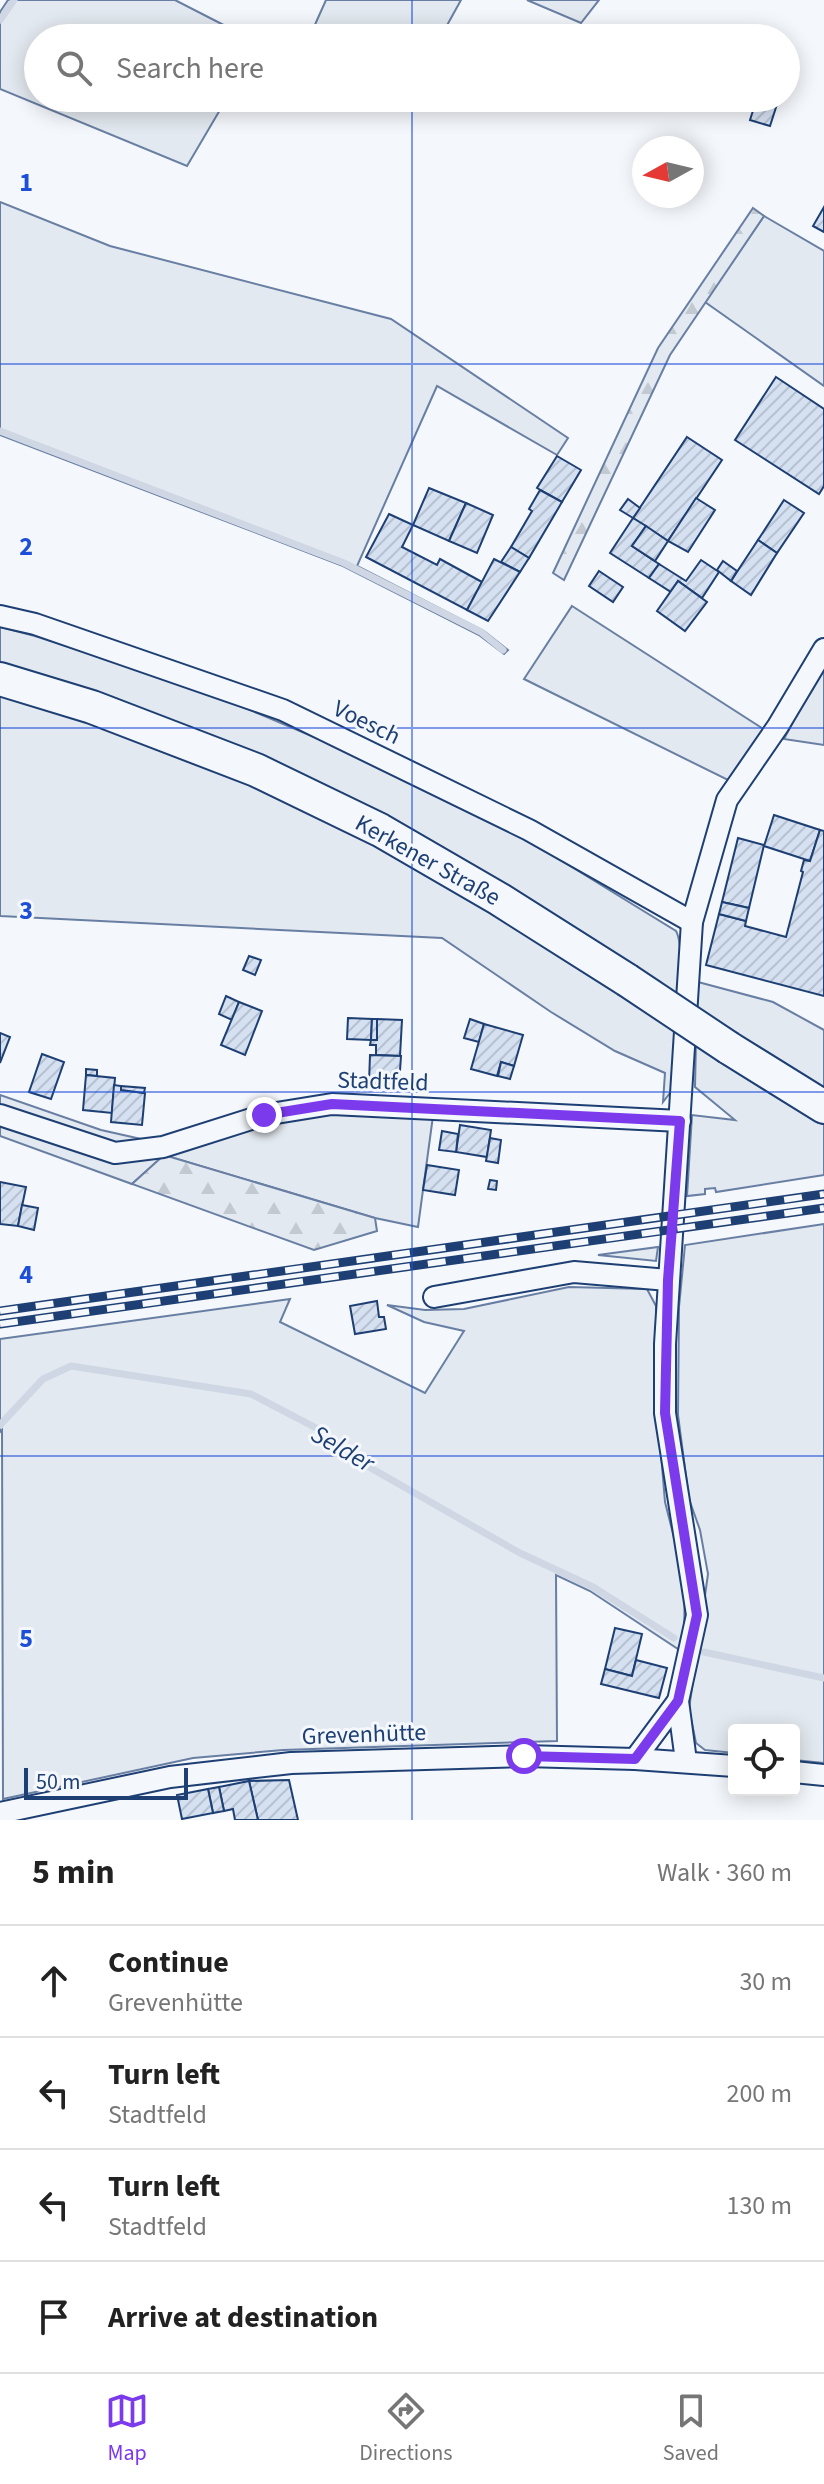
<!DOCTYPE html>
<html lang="en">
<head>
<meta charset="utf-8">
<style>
  body { margin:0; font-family:"Source Sans 3",sans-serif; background:#f6f6f6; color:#222 }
  .controls { position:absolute; right:24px; bottom:24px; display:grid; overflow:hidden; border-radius:8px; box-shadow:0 4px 20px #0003 }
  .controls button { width:72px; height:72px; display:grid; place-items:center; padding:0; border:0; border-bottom:2px solid #e0e0e0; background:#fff; color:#222; font:40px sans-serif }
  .compass { position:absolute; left:632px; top:136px; width:72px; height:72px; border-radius:50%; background:#fff; box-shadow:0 4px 20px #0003; rotate:262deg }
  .scale { position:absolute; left:24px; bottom:20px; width:164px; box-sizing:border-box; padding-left:8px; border:4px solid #1d3f73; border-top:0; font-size:22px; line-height:28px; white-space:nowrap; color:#1d3f73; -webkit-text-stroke:6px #f4f7fb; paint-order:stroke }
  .stop { position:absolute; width:24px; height:24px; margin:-18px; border:6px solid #7c3aed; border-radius:50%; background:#fff }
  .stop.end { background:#7c3aed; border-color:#fff; box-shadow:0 2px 8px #0008 }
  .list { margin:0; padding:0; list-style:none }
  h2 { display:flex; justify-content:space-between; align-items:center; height:104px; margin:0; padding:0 32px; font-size:34px }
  h2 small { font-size:26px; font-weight:400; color:#767676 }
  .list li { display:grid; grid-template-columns:52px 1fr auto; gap:24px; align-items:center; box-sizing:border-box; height:112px; padding:0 32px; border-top:2px solid #e0e0e0 }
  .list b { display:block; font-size:30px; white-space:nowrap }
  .list p { margin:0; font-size:26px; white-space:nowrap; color:#767676 }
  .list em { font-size:26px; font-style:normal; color:#767676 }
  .icon { flex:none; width:44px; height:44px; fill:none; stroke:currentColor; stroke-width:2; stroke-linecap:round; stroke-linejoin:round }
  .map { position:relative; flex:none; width:824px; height:1820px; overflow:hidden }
  .search { position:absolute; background:#fff; box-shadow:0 4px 20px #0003; left:24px; right:24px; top:24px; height:88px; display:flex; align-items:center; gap:20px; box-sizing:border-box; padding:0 28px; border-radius:44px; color:#767676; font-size:30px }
  .sheet { height:552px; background:#fff }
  nav { display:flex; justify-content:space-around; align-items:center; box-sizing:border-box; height:112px; border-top:2px solid #e0e0e0; background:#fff; font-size:22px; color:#767676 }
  nav a { display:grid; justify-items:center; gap:4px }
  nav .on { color:#7c3aed }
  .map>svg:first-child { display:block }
  .grass { fill:#e3e9f0; stroke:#687fa3; stroke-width:2 }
  .forest { fill:url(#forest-firs); stroke:#687fa3; stroke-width:2 }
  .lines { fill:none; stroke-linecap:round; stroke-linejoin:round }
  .stream { stroke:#cfd7e4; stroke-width:7 }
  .building { fill:url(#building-hatch); stroke:#1d3f73; stroke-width:2 }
  .minor-casing { stroke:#1d3f73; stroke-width:24 }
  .primary-casing { stroke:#1d3f73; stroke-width:36 }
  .minor { stroke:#f4f7fb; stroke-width:20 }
  .primary { stroke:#f4f7fb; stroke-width:32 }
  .rail-casing { stroke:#1d3f73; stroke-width:9 }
  .rail { stroke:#f4f7fb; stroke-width:6; stroke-dasharray:18; stroke-linecap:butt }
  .primary-bridge-casing { stroke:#1d3f73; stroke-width:36; stroke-linecap:butt }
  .primary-bridge { stroke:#f4f7fb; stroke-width:32 }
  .route { stroke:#7c3aed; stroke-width:10 }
  .grid { fill:none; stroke:#1d4ed8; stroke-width:2; stroke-opacity:0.55 }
  .labels { text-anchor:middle; stroke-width:6; stroke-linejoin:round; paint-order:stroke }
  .street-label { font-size:24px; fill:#1d3f73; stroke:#f4f7fb }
  .water-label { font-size:26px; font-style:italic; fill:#1d3f73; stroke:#f4f7fb }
  .grid-label { font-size:26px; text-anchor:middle; font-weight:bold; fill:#1d4ed8; stroke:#f4f7fb; stroke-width:6; stroke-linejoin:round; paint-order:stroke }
</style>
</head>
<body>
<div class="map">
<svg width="824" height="1820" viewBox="0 0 824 1820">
  <defs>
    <pattern id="forest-firs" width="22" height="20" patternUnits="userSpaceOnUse" patternTransform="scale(2)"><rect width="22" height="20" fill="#e3e9f0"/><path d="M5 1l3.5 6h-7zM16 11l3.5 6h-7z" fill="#c2c9d1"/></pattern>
    <pattern id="building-hatch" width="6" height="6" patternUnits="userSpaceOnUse" patternTransform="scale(2)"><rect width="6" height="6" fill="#d5e0f0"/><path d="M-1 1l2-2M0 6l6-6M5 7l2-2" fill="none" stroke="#b6c1d1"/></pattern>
  </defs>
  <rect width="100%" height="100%" fill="#f4f7fb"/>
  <g class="grass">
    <polygon points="8,0 175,0 249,38 38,38 38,98 227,98 187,166 0,89 0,12"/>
    <polygon points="326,0 461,0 440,38 309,38"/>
    <polygon points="527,0 599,0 581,23"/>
    <polygon points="0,202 110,246 391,319 568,438 557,455 437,386 357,566 484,631 508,650 504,654 479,635 343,566 0,435"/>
    <polygon points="764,216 824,251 824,386 705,302"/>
    <polygon points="572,606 765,730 730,781 524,679"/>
    <path d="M0 627 35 636 210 693 406 776 536 845 676 931C688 952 675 1059 673 1089L663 1102 665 1073 615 1051 551 1012 442 938 0 916V693L119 732 243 781 323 818 458 890 512 895 0 670Z"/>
    <polygon points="824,664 824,745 784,739"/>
    <polygon points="698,982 773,1002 824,1030 824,1093 697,1011"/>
    <polygon points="696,1040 824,1121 824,1175 716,1192 715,1188 705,1189 705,1194 687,1196 692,1115 735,1120 695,1087"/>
    <polygon points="0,1095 101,1130 150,1141 127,1146 0,1106"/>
    <polygon points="333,1113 433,1116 418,1227 375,1218 164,1155 132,1184 0,1136 0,1125 89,1155 124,1161 268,1123"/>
    <polygon points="824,1224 824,1763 794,1760 794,1730 734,1730 734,1753 705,1750 696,1743 689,1709 708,1574 700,1530 689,1499 678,1415 679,1307 685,1245"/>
    <polygon points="658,1247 656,1261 598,1255"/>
    <polygon points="569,1287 647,1289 656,1306 658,1417 665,1502 685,1581 684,1637 678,1649 590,1591 556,1575 557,1741 283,1750 193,1758 3,1799 2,1430 0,1432 0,1339 290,1299 280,1322 425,1393 464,1331 424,1322 387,1305 425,1310 464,1309"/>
  </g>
  <g class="forest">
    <polygon points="753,208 764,216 670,355 564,580 553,573 658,348"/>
    <polygon points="164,1155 375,1218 377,1231 314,1250 132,1184"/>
  </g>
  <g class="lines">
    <g class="stream">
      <polyline points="0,20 14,0"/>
      <polyline points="0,431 344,563 481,632 503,650"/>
      <polyline points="0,1425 43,1379 71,1366 251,1394 320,1430 369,1467 520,1553 593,1587 674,1638"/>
      <polyline points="704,1652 824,1678"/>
    </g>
  </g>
  <g class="building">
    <polygon points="786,49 794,51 786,76"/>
    <polygon points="757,98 779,98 770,126 750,120"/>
    <polygon points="824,207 824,232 813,226"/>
    <polygon points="776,377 824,409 824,486 819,494 735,440"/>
    <polygon points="687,437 722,460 668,541 633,518"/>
    <polygon points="557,456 581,470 562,502 537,488"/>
    <polygon points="429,488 466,503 449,541 413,525"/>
    <polygon points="540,490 562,502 529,558 511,547 532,511 529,509"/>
    <polygon points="696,498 715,510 688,552 668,541"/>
    <polygon points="628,499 640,508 633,518 620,510"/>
    <polygon points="784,500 804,513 777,553 758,540"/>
    <polygon points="466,503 493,515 477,553 449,541"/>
    <polygon points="389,514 413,525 402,547 437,565 440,559 482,582 467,610 366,557"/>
    <polygon points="633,518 646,526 632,546 659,564 649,578 610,553"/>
    <polygon points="646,526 668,541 655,561 632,546"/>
    <polygon points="758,540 777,553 751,595 731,581"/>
    <polygon points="511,547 529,558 520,572 501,562"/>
    <polygon points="494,559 520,572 488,621 467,610"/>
    <polygon points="701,560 719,572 702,598 678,581 671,592 649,578 659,564 686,581"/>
    <polygon points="723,561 737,571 731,581 717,570"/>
    <polygon points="599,571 623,587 613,602 589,586"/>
    <polygon points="678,581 707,602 685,631 657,611"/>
    <polygon points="774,815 820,830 810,861 764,846"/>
    <polygon points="820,830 824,831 824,996 706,965 719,914 746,921 745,926 786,937 803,872 801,871 804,860 810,861"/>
    <polygon points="738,838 764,845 749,908 722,902"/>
    <polygon points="722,902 749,908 746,921 719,914"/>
    <polygon points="249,956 261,960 255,975 243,970"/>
    <polygon points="226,996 239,1002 232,1020 219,1014"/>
    <polygon points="239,1002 262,1011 245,1055 221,1045"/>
    <polygon points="348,1018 372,1019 371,1040 347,1039"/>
    <polygon points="372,1019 377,1019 377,1040 371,1040"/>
    <polygon points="377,1019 402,1020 400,1056 376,1055 376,1045 370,1045 371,1040 377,1040"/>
    <polygon points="470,1019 484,1024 479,1042 464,1038"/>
    <polygon points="484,1024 523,1035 514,1066 501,1062 497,1076 471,1069"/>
    <polygon points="0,1033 10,1037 0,1063"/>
    <polygon points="42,1054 64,1062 51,1099 29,1092"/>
    <polygon points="370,1055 401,1056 399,1085 369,1083"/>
    <polygon points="501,1062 514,1066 510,1079 498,1076"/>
    <polygon points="86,1069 97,1070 97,1076 86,1075"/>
    <polygon points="86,1075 115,1078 112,1113 83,1110"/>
    <polygon points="114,1085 121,1086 121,1090 145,1093 142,1125 111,1122"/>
    <polygon points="121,1086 145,1088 144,1093 121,1090"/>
    <polygon points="460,1125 491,1130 487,1157 456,1152"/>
    <polygon points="442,1131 458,1134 456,1152 439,1150"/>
    <polygon points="490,1138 501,1140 498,1163 486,1161"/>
    <polygon points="427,1165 459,1170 455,1195 423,1190"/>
    <polygon points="490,1180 497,1181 496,1190 488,1189"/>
    <polygon points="0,1182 26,1187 18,1226 0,1224"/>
    <polygon points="22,1205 38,1208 34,1230 18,1226"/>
    <polygon points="377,1301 379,1317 384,1317 386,1329 355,1334 350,1306"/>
    <polygon points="615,1628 642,1634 632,1676 605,1669"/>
    <polygon points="636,1660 667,1668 659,1698 601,1684 605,1669 632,1676"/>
    <polygon points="289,1780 298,1820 258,1820 249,1781"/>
    <polygon points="249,1781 258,1820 235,1820 233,1809 224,1811 219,1787"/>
    <polygon points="219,1787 224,1811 213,1813 208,1789"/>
    <polygon points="208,1789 213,1813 182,1819 177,1795"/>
  </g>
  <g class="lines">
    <defs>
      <g id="minor">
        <polyline points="0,616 35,624 283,710 529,830 692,922"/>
        <polyline points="0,1115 115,1153 163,1147 264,1115 332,1104 680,1121"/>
        <polyline points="434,1297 574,1272 668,1280"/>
        <polyline points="635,1759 678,1701"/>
        <polyline points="686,1761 678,1701 697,1615 665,1413 665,1344 692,922 727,800 778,726 824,649"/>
        <polyline points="794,1772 824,1775"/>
        <polyline points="0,1813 170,1777 291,1763 524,1756 635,1759 734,1766"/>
      </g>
      <g id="primary">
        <polyline points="0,679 92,707 256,770 380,830 499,899 627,980"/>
        <polyline points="729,1048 824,1107"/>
      </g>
    </defs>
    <use href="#minor" class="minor-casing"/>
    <use href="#primary" class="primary-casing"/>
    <use href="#minor" class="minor"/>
    <use href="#primary" class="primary"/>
    <defs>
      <g id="rail">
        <polyline points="0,1311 824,1194"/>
        <polyline points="0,1324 824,1208"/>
      </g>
    </defs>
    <use href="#rail" class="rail-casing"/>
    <use href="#rail" class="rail"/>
    <defs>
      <polyline id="primary-bridge" points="627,980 729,1048"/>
    </defs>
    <use href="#primary-bridge" class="primary-bridge-casing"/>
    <use href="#primary-bridge" class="primary-bridge"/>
  </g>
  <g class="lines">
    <polyline class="route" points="264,1115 332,1104 680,1121 668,1280 665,1413 697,1615 678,1701 635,1759 524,1756"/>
  </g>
  <path class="grid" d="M412 0V38M412 98V1820M0 364H824M0 728H824M0 1092H824M0 1456H824"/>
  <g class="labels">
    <g class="street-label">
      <text transform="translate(367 722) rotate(26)" y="8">Voesch</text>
      <text transform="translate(428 860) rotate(29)" y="8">Kerkener Straße</text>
      <text transform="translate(383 1081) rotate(2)" y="8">Stadtfeld</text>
      <text transform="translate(364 1734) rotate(-2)" y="8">Grevenhütte</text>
    </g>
    <g class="water-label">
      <text transform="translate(343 1448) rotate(30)" y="9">Selder</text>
    </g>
  </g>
  <g class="grid-label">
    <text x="26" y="191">1</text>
    <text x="26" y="555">2</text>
    <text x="26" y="919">3</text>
    <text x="26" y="1283">4</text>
    <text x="26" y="1647">5</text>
  </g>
</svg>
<div class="controls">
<button><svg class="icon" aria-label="locate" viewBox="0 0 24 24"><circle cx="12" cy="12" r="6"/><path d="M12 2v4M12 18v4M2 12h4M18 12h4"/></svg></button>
</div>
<svg class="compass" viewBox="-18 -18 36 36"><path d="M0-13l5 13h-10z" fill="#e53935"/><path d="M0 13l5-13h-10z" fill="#767676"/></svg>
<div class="scale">50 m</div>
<div class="stop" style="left:524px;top:1756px"></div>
<div class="stop end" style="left:264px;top:1115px"></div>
<div class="search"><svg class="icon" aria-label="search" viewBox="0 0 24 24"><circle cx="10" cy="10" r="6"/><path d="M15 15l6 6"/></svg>Search here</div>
</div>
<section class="sheet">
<h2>5 min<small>Walk · 360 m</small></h2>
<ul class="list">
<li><svg class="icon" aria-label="ahead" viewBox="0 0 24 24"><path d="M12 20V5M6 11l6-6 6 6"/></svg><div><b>Continue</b><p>Grevenhütte</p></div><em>30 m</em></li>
<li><svg class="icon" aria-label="left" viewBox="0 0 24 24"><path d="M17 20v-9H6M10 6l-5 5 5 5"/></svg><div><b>Turn left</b><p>Stadtfeld</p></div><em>200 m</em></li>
<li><svg class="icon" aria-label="left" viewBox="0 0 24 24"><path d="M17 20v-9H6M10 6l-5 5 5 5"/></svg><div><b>Turn left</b><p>Stadtfeld</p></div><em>130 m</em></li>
<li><svg class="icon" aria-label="arrive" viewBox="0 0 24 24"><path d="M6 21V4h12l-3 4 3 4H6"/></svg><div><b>Arrive at destination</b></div></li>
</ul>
</section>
<nav>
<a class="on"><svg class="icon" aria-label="map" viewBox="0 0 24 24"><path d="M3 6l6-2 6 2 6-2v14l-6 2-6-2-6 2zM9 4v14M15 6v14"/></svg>Map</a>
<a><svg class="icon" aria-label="directions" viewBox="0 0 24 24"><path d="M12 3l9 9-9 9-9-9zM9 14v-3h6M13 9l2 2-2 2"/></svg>Directions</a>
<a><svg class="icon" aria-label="saved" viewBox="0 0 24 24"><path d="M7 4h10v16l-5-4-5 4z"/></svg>Saved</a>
</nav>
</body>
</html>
